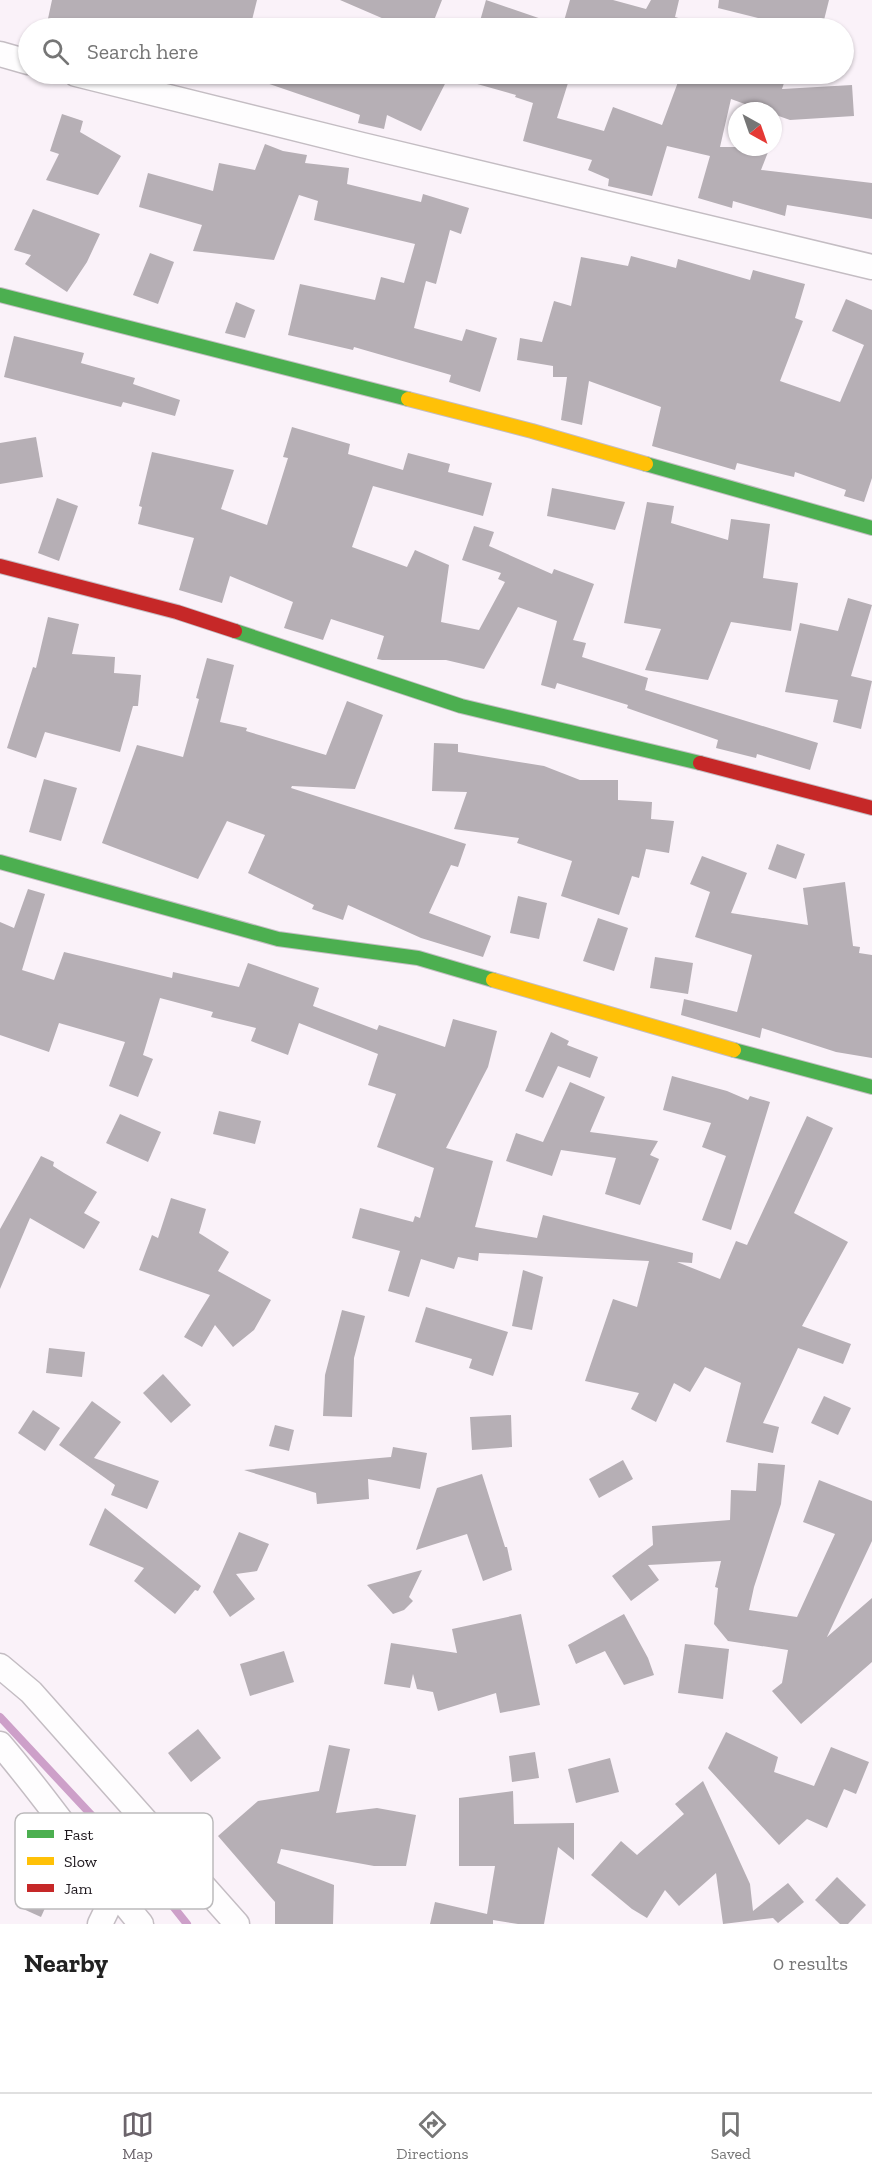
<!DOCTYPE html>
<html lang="en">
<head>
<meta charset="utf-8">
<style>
  body { margin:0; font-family:"Zilla Slab",serif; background:#f6f6f6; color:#222 }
  .compass { position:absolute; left:728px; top:102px; width:54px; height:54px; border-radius:50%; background:#fff; box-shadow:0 2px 4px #0004; rotate:140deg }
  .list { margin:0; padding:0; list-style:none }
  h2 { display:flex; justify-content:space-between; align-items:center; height:78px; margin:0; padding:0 24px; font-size:26px }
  h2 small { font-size:20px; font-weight:400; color:#767676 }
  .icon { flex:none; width:33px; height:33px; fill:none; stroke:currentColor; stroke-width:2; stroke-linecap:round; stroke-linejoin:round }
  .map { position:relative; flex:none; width:872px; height:1924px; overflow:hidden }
  .search { position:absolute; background:#fff; box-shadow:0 2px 4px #0004; left:18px; right:18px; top:18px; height:66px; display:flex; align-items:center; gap:15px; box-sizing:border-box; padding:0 21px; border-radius:33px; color:#767676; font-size:22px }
  .sheet { height:168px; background:#fff }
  nav { display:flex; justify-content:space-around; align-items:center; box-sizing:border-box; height:84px; border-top:2px solid #e0e0e0; background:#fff; font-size:16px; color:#767676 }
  nav a { display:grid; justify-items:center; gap:3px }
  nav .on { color:#6b646b }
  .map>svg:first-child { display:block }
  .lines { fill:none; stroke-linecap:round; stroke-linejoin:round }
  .stream { stroke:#cda0c9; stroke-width:8 }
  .building { fill:#b6afb5 }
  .street-casing { stroke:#c4bdc3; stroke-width:27 }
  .fast-casing { stroke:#c4bdc3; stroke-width:16 }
  .slow-casing { stroke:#c4bdc3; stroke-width:16 }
  .jam-casing { stroke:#c4bdc3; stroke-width:16 }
  .street { stroke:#fefdfe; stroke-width:24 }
  .fast { stroke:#4caf50; stroke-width:14 }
  .slow { stroke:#ffc107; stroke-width:14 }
  .jam { stroke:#c62828; stroke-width:14 }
  .key { fill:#fff; stroke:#bcbabc; stroke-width:1.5 }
  .key-label { font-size:16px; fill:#1e181e }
</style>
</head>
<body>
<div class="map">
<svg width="872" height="1924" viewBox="0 0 872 1924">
  <rect width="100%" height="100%" fill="#faf2f9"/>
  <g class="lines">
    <polyline class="stream" points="0,1717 152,1880 187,1924"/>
  </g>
  <g class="building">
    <polygon points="52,0 257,0 250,28 46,28"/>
    <polygon points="340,0 442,0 431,28 379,28 384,19"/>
    <polygon points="486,0 556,24 556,28 478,28"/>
    <polygon points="570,0 613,0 646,9 651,0 679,0 675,17 692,22 691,28 562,28"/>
    <polygon points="719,0 829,0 822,28 790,28 790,26 718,8"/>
    <polygon points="250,74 450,74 421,131 387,115 384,129 358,123 360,115 249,77"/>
    <polygon points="463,74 534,74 568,83 557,118 604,131 613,107 662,125 681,74 787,74 782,89 852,85 854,116 790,120 773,114 773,111 764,111 731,99 720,147 770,147 761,170 872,183 872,219 787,205 785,216 733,201 732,208 698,198 710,156 667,146 652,196 608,186 609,179 588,170 592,160 523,141 533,103 515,97 516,95 463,80"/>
    <polygon points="62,114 83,121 80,132 121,156 98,195 46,180 59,154 50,151"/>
    <polygon points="265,144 283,151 307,155 305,163 349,168 347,184 421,202 423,194 469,208 461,234 450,230 436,284 426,281 414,328 462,341 466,329 497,338 480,392 449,382 451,375 354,347 353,350 288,335 300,284 375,300 381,277 404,283 415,244 314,220 318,201 299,195 274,260 193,251 202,225 139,207 148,173 213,191 219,163 255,170"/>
    <polygon points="33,209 100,234 87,262 67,292 25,264 31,255 14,250"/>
    <polygon points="150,253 174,262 158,304 133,295"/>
    <polygon points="631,256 676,268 678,259 750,280 753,270 805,284 795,318 803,321 780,381 840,402 864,345 832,331 846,299 872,310 872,478 864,502 844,496 846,490 795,472 794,477 737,463 735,470 652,446 661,407 589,381 582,425 561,420 567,377 553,377 553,366 517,360 520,338 542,342 554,301 571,306 581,257 628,266"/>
    <polygon points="236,302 255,310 245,338 225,333"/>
    <polygon points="14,336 84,353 81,363 135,378 133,384 180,400 175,416 123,402 121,407 4,377"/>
    <polygon points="292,427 350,444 348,454 403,470 408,453 450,464 448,472 492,483 483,516 373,486 352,547 407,567 415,550 449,565 441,622 479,630 505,582 498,579 501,573 462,560 474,526 494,532 489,546 552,574 554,569 594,584 573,640 586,643 582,657 648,678 645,690 818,743 810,770 757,754 756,758 716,748 718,740 627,708 628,705 557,683 555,689 541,685 557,621 518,607 484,669 446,660 382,660 377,659 384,636 331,619 323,640 284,628 293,602 230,576 222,603 179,590 194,538 138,524 142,507 139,506 152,452 234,470 221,509 267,525 288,458 283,457"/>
    <polygon points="36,437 43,477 0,484 0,443"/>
    <polygon points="552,488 625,502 615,530 547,516"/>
    <polygon points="57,498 78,506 59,561 38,553"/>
    <polygon points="647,502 674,506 671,523 728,540 731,519 770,524 763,578 798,583 791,631 731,622 708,680 645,670 661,629 624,623"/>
    <polygon points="848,598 872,605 851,676 872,681 861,729 833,722 838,700 785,692 800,623 838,631"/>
    <polygon points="48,617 79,624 72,654 115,657 114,673 141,675 138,706 133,706 120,752 45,732 36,758 7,748 33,667 36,668"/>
    <polygon points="207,658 234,665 220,722 247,728 246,731 326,755 347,701 383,715 355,789 292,786 291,788 466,844 458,867 451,865 429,913 491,936 483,957 421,938 348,905 343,920 312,909 314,905 248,873 265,835 227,821 198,879 102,843 137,745 183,757 199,699 196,698"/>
    <polygon points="434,743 458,744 458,752 544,766 580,780 618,780 618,800 652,802 651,819 674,821 669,853 646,849 639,878 632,876 619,915 561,896 572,861 517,843 519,838 454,829 467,792 432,791"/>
    <polygon points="44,779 77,788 61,841 29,832"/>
    <polygon points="777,844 805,854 796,879 768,869"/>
    <polygon points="702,856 747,873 731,913 808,925 803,888 845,882 853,946 860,947 859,953 872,955 872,1058 836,1052 762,1028 760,1038 681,1015 684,999 737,1012 752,955 695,937 710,892 690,884"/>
    <polygon points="28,889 45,894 22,970 54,980 64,952 172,978 173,972 239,987 248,963 319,988 313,1006 377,1030 379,1025 445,1047 453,1019 497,1031 488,1067 446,1148 493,1161 475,1227 537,1238 543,1215 693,1253 692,1263 677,1262 720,1279 736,1241 747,1245 807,1116 833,1128 794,1213 848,1242 802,1326 851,1344 843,1364 798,1348 763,1423 779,1427 773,1453 726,1442 741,1383 705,1367 690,1392 674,1383 656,1422 631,1409 639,1393 585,1381 613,1299 637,1307 649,1261 479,1253 478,1261 458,1257 454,1269 421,1259 409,1297 388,1291 400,1251 352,1238 360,1208 413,1222 415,1216 420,1218 434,1168 377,1147 396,1094 368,1085 378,1054 299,1023 288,1055 251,1041 256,1028 211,1017 213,1012 160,998 143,1055 153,1059 138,1097 109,1086 125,1042 59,1023 49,1052 0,1035 0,922 14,928"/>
    <polygon points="518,896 547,903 539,939 510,933"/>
    <polygon points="598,918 628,928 614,971 583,961"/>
    <polygon points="655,957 693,963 688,994 650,988"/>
    <polygon points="551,1032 569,1041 567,1045 598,1057 590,1078 558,1066 543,1098 525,1091"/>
    <polygon points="672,1076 727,1091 748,1100 750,1096 770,1102 731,1230 702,1220 726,1156 702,1147 711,1123 663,1110"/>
    <polygon points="570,1082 605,1097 590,1132 658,1141 650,1155 659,1159 640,1205 605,1194 616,1158 561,1150 552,1176 506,1161 516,1133 543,1142"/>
    <polygon points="219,1111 261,1121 255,1144 213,1134"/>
    <polygon points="120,1114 161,1132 148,1162 106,1143"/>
    <polygon points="41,1156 54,1162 53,1166 64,1173 97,1192 84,1213 100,1222 84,1249 30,1218 0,1289 0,1229"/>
    <polygon points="171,1198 206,1209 199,1233 229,1252 218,1271 271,1300 254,1330 233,1347 215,1325 202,1347 184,1337 210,1295 139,1270 152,1235 158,1238"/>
    <polygon points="523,1270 543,1277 532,1330 512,1326"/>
    <polygon points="426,1307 508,1332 493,1376 469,1368 472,1359 415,1342"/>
    <polygon points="342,1310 365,1316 354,1358 352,1417 323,1416 325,1375"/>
    <polygon points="49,1348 85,1352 82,1377 46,1373"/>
    <polygon points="163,1374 191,1405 171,1423 143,1393"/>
    <polygon points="824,1396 851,1408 838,1435 811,1423"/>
    <polygon points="92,1401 121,1422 94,1458 159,1481 147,1509 111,1495 115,1485 59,1445"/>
    <polygon points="33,1410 60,1428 45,1451 18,1433"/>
    <polygon points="511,1415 512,1447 472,1450 470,1417"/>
    <polygon points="275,1425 294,1430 289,1451 269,1446"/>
    <polygon points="393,1447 427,1453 420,1489 368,1479 369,1499 317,1504 316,1493 244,1470 391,1457"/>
    <polygon points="623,1460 633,1479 599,1498 589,1479"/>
    <polygon points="758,1463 785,1465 781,1504 754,1587 749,1610 797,1617 835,1534 803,1522 819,1480 872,1501 872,1541 827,1637 872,1598 872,1662 801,1724 772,1691 782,1683 788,1650 728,1641 714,1624 718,1588 715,1587 721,1561 648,1565 659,1580 631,1601 612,1576 653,1545 652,1526 730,1520 731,1490 756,1491"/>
    <polygon points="482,1474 505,1547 507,1547 512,1570 483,1581 467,1534 416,1550 437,1488"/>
    <polygon points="105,1508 201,1586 198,1591 195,1590 175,1614 134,1581 144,1568 89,1545"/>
    <polygon points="239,1532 269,1544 257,1571 236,1574 255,1599 230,1617 213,1592"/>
    <polygon points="422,1570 409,1597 413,1601 404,1610 393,1614 367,1585"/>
    <polygon points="521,1614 540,1705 500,1713 496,1693 438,1711 433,1692 417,1689 413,1674 410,1688 384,1684 391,1643 457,1653 452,1629"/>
    <polygon points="624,1614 648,1658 654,1675 624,1685 605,1651 576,1664 568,1645"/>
    <polygon points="685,1644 729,1649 723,1699 678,1693"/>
    <polygon points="284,1651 294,1682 250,1696 240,1664"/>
    <polygon points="198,1729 221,1758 191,1782 168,1753"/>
    <polygon points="726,1732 778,1757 774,1772 814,1786 831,1747 869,1762 856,1794 844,1789 827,1828 807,1819 779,1845 708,1768"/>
    <polygon points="329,1745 350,1749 336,1813 377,1808 416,1815 406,1866 374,1866 281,1849 277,1863 334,1885 333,1924 275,1924 275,1902 218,1836 258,1801 319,1791"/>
    <polygon points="535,1752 539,1778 512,1782 509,1756"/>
    <polygon points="610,1758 619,1792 576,1803 568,1769"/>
    <polygon points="703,1781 750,1884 753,1911 788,1883 804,1902 778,1923 773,1918 723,1924 716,1873 679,1906 665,1890 647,1918 632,1909 591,1875 621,1841 637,1855 684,1814 675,1804"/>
    <polygon points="513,1791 514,1824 574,1823 574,1860 558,1847 544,1924 518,1924 493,1920 493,1924 430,1924 435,1902 487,1914 495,1866 459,1866 459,1798"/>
    <polygon points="38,1868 59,1877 41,1917 21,1908"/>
    <polygon points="837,1877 866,1905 848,1924 840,1924 815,1900"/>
  </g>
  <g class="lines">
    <defs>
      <g id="street">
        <polyline points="0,54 28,62"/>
        <polyline points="76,74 362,145 872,267"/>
        <polyline points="0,1666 31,1692 237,1924"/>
        <path d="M0 1744C50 1802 92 1866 141 1924"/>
        <polyline points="100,1924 115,1893"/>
      </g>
      <g id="fast">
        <polyline points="0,295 408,399"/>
        <polyline points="646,464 872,528"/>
        <polyline points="235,631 461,706 700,763"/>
        <polyline points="0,862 278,939 418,958 493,980"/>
        <polyline points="734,1050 872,1087"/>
      </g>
      <g id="slow">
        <polyline points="408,399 532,431 646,464"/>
        <polyline points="493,980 734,1050"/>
      </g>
      <g id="jam">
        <polyline points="0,566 177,612 235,631"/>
        <polyline points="700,763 872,808"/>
      </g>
    </defs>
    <use href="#street" class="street-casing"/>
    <use href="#fast" class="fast-casing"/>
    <use href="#slow" class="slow-casing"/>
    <use href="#jam" class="jam-casing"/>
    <use href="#street" class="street"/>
    <use href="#fast" class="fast"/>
    <use href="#slow" class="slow"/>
    <use href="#jam" class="jam"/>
  </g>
  <rect x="15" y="1813" width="198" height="96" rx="9" class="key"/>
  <rect x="27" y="1830" width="27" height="8" fill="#4caf50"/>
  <rect x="27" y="1857" width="27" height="8" fill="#ffc107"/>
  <rect x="27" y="1884" width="27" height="8" fill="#c62828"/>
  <g class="key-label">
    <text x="64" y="1840">Fast</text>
    <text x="64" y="1867">Slow</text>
    <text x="64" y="1894">Jam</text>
  </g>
</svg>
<svg class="compass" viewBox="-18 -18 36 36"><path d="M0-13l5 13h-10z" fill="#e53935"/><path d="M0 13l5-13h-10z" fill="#767676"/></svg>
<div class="search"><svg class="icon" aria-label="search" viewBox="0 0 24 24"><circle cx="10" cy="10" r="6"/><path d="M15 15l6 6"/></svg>Search here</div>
</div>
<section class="sheet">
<h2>Nearby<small>0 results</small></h2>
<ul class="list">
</ul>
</section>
<nav>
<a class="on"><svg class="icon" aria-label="map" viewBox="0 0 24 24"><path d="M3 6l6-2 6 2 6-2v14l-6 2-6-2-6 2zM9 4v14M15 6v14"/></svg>Map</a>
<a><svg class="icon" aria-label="directions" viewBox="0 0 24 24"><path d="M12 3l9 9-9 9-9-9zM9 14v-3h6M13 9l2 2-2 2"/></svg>Directions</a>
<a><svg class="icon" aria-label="saved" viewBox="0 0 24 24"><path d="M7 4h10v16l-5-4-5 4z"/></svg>Saved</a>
</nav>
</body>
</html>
